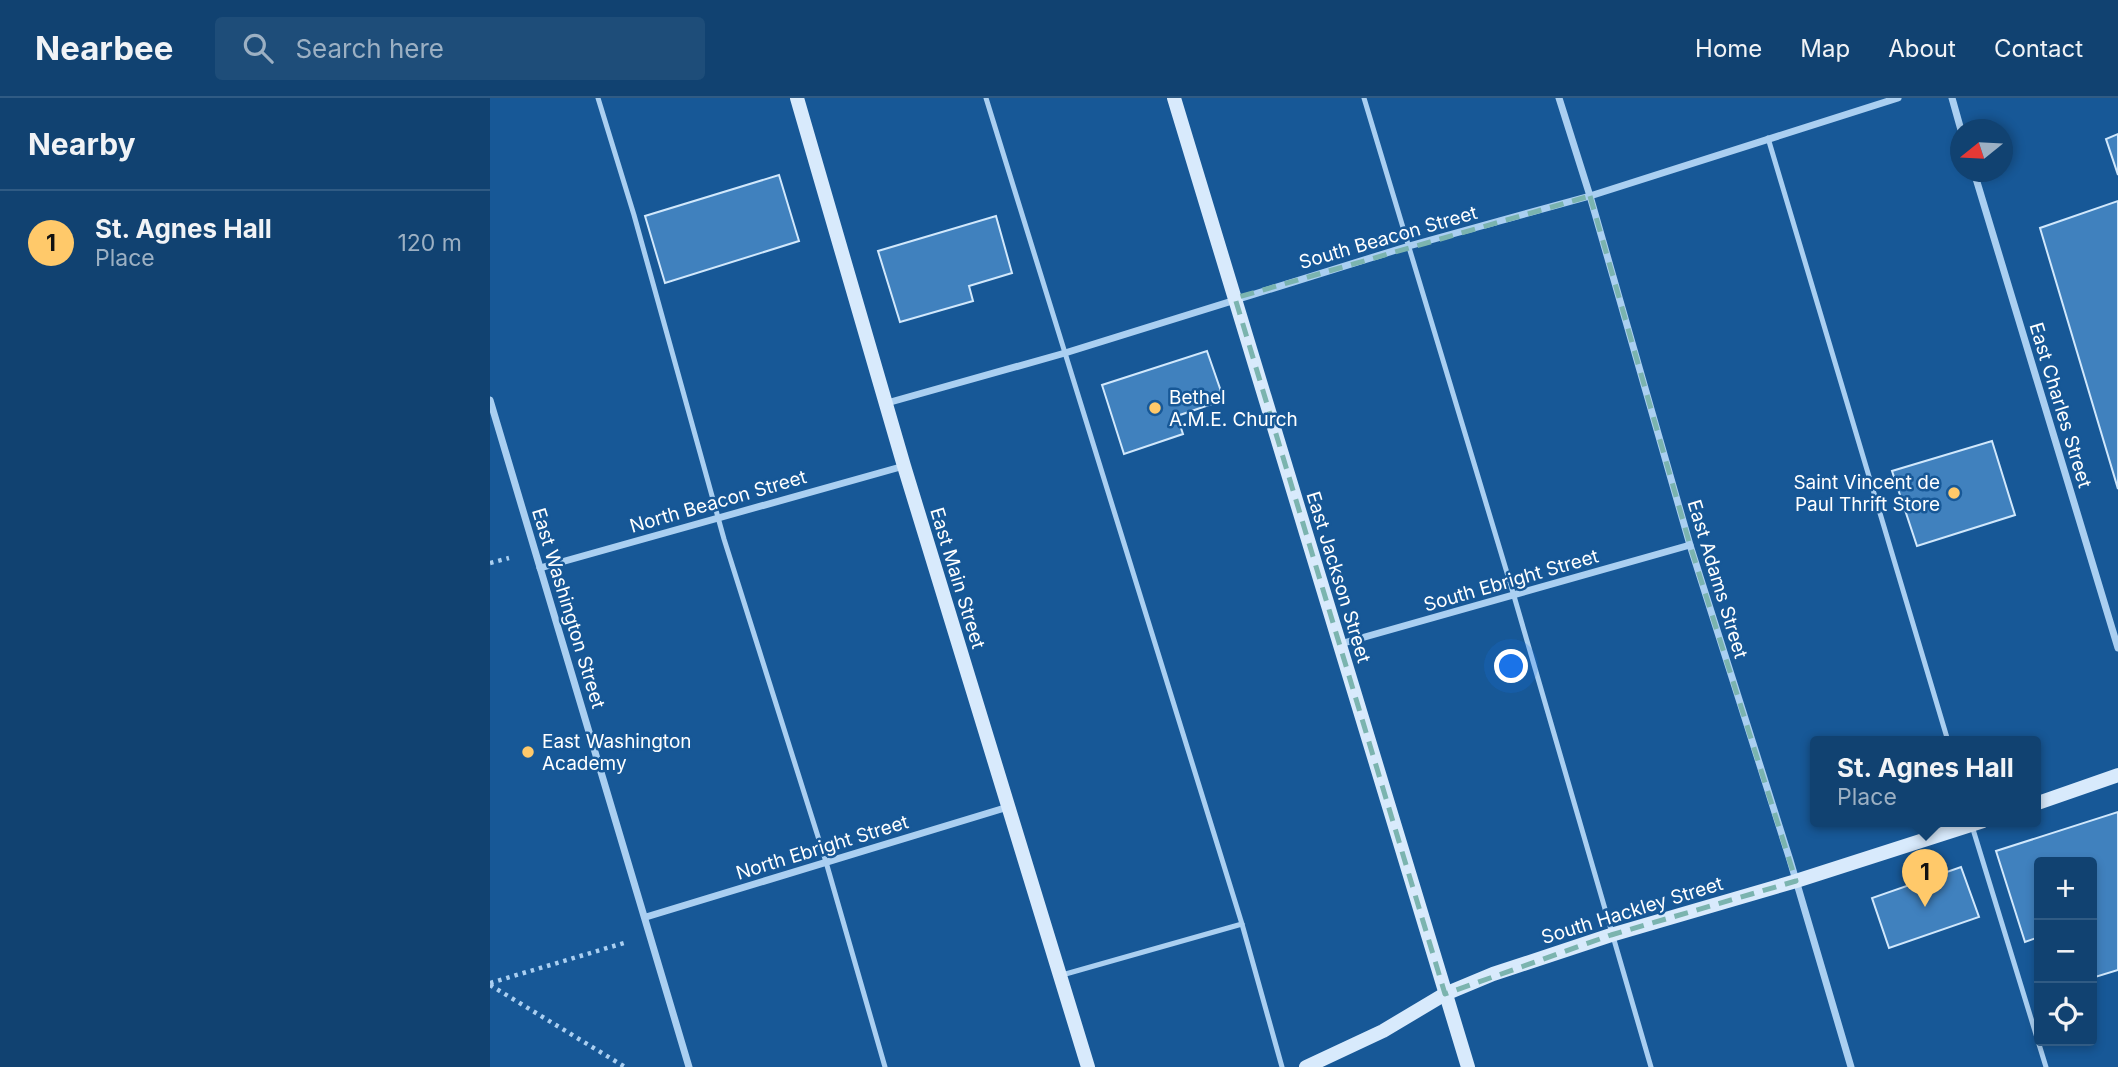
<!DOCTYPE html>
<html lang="en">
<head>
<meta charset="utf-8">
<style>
  body { margin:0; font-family:Inter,sans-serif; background:#1e4d79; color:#f1f3f6 }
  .controls { position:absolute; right:21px; bottom:21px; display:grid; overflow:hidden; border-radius:7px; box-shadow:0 4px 10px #0003 }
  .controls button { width:63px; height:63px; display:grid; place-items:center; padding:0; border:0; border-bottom:2px solid #305b84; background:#114271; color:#f1f3f6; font:35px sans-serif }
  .compass { position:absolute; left:1460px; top:21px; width:63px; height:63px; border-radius:50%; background:#114271; box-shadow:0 4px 10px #0003; rotate:252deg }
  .you { position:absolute; left:1022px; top:569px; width:24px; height:24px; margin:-18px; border:5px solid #fff; border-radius:50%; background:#1a73e8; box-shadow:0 0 0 10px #1a73e833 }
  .badge { display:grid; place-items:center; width:46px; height:46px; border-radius:50%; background:#ffc96a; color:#111; font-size:23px; font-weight:700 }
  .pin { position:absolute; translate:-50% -58px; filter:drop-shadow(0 2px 4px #0008) }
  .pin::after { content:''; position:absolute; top:37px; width:24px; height:21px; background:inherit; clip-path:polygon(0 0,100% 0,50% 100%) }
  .popup { position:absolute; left:1320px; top:638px; width:231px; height:91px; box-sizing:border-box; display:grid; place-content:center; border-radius:7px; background:#114271; filter:drop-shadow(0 2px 5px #0005); font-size:23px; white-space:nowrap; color:#9cb0c3 }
  .popup b { font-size:26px; color:#f1f3f6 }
  .popup::after { content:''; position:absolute; left:50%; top:100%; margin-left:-14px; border:14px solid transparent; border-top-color:#114271 }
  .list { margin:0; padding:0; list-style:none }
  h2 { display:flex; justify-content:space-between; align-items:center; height:91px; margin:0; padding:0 28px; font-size:30px }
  h2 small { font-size:23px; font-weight:400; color:#9cb0c3 }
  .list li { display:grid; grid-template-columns:46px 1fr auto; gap:21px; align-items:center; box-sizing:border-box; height:105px; padding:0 28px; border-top:2px solid #305b84 }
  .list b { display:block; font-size:26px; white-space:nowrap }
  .list p { margin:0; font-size:23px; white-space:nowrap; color:#9cb0c3 }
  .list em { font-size:23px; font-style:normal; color:#9cb0c3 }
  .icon { flex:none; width:38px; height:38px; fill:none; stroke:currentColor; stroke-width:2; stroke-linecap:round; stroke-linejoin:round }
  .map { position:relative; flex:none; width:1628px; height:969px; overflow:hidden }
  header { display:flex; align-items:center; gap:42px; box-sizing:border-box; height:98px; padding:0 35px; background:#114271; border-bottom:2px solid #305b84 }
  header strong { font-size:33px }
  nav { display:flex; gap:38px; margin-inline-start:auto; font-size:24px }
  .search { width:490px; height:63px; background:#1e4d79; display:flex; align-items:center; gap:18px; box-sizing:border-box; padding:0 24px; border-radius:7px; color:#9cb0c3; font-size:26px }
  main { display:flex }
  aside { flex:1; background:#114271 }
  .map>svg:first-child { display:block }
  .building { fill:#4081be; stroke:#d1e8fc; stroke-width:2 }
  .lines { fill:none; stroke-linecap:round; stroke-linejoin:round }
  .path { stroke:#aacff1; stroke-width:4.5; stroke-dasharray:3.5 5; stroke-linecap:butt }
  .lane { stroke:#aacff1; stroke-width:5 }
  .street { stroke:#aacff1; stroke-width:7 }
  .secondary { stroke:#d8eafc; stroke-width:14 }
  .marked { fill:none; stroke:#7bb4af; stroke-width:5; stroke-dasharray:14 9; stroke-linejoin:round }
  .poi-dot { fill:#ffc96a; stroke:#175897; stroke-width:2.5 }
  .labels { text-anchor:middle; stroke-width:5; stroke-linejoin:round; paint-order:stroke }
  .street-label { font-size:19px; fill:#fff; stroke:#175897 }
  .poi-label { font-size:19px; fill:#fff; stroke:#175897; text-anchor:start }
</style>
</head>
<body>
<header>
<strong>Nearbee</strong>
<div class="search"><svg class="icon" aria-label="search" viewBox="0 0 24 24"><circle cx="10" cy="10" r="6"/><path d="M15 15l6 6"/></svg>Search here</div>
<nav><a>Home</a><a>Map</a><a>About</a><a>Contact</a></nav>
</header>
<main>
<aside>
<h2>Nearby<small></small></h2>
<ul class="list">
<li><span class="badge">1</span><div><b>St. Agnes Hall</b><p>Place</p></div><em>120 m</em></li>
</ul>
</aside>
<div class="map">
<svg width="1628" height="969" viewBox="0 0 1628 969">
  <rect width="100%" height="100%" fill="#175897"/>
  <g class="building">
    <polygon points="1628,36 1628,77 1616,41"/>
    <polygon points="289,77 309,143 175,185 155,118"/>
    <polygon points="1628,103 1628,391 1550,130"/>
    <polygon points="506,118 522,175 479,188 483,203 410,224 388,153"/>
    <polygon points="717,253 734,302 687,318 693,336 634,356 612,287"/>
    <polygon points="1502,343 1525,417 1427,448 1402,373"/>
    <polygon points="1628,714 1628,872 1602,880 1602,764 1549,764 1549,839 1535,844 1506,753"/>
    <polygon points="1471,769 1489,819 1399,850 1382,800"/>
  </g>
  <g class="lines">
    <g class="path">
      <polyline points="0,465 19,460"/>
      <polyline points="0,885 134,845"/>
      <polyline points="0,887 135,969"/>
    </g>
    <g class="lane">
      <polyline points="108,0 144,117 234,441 336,764 395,969"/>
      <polyline points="496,0 752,826 572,877"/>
      <polyline points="874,0 1024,498 1161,969"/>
      <polyline points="1278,40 1458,643"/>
      <polyline points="1482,728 1556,969"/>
      <polyline points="752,826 792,969"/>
    </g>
    <g class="street">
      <polyline points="1069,0 1100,98 1200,447 1300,762 1361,969"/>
      <polyline points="1462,0 1471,32"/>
      <polyline points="1484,74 1628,550"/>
      <polyline points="0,302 199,969"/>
      <polyline points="397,305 575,255 919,148 1100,98 1408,0"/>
      <polyline points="50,470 414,368"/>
      <polyline points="850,546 1200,447"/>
      <polyline points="156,819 518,709"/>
    </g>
    <g class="secondary">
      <polyline points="307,0 414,368 598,969"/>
      <polyline points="684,0 978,969"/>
      <polyline points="1545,706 1628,677"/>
      <polyline points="816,969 893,933 955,896 1003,876 1121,837 1306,783 1493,723"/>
    </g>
  </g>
  <path class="marked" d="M1100 98 1200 447 1306 783 1121 837 955 896 745 200Z"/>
  <g class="poi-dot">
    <circle cx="665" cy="310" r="7"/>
    <circle cx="1464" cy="395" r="7"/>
    <circle cx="38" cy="654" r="7"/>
  </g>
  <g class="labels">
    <g class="street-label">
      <text transform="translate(898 139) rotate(-16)" y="7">South Beacon Street</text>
      <text transform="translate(1571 307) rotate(73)" y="7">East Charles Street</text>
      <text transform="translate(228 403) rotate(-16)" y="7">North Beacon Street</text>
      <text transform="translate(849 479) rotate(73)" y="7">East Jackson Street</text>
      <text transform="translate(468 480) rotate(73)" y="7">East Main Street</text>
      <text transform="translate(1228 481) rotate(73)" y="7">East Adams Street</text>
      <text transform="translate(1021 482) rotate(-16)" y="7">South Ebright Street</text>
      <text transform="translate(79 510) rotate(73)" y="7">East Washington Street</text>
      <text transform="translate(332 749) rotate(-17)" y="7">North Ebright Street</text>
      <text transform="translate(1142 812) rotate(-17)" y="7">South Hackley Street</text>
    </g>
    <g class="poi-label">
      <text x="679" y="306">Bethel<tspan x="679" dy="22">A.M.E. Church</tspan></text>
      <text x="1450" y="391" text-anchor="end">Saint Vincent de<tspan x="1450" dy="22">Paul Thrift Store</tspan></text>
      <text x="52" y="650">East Washington<tspan x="52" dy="22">Academy</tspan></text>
    </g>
  </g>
</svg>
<div class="controls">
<button>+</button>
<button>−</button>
<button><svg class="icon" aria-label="locate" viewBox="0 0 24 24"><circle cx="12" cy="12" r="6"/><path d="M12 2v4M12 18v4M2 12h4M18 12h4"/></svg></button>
</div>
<svg class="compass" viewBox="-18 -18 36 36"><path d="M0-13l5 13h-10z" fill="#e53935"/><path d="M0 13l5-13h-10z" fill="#9cb0c3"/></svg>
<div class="you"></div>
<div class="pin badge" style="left:1435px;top:809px">1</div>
<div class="popup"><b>St. Agnes Hall</b>Place</div>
</div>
</main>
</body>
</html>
